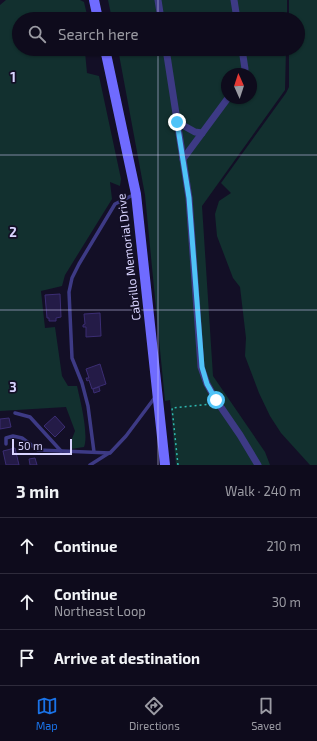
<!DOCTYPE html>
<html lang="en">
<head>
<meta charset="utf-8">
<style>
  body { margin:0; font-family:"Exo 2",sans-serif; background:#1c1929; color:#f1f3f6 }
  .compass { position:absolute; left:221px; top:68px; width:36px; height:36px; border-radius:50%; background:#0e0b1c; box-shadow:0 1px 3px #0004; rotate:357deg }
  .scale { position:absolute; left:12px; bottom:10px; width:60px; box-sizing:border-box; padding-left:4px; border:2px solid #d9d4ff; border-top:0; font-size:11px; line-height:14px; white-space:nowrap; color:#d9d4ff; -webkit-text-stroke:3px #130f26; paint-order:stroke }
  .stop { position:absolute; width:12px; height:12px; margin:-9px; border:3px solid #4fc3f7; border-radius:50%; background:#fff }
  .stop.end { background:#4fc3f7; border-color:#fff; box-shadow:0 1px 4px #0008 }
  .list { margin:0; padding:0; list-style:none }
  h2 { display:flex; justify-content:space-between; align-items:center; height:52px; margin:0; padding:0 16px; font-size:17px }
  h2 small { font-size:13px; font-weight:400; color:#9b9ba3 }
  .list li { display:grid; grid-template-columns:26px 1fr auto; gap:12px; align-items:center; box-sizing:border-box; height:56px; padding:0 16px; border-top:1px solid #2e2b3b }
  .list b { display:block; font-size:15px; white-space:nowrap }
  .list p { margin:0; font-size:13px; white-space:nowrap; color:#9b9ba3 }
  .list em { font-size:13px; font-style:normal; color:#9b9ba3 }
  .icon { flex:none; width:22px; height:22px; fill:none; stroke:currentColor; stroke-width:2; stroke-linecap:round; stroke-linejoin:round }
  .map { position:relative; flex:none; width:317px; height:465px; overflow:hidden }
  .search { position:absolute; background:#0e0b1c; box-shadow:0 1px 3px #0004; left:12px; right:12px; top:12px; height:44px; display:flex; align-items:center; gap:10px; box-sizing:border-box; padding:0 14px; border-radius:22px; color:#9b9ba3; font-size:15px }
  .sheet { height:220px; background:#0e0b1c }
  nav { display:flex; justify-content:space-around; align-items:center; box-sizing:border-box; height:56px; border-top:1px solid #2e2b3b; background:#0e0b1c; font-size:11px; color:#9b9ba3 }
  nav a { display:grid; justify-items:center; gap:2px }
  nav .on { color:#1a73e8 }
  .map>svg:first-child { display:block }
  .green { fill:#12302f; fill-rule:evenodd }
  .building { fill:#241b47; stroke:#3b2d73 }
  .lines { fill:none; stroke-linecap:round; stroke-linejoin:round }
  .path { stroke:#2fb8b0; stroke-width:1.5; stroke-dasharray:2 3; stroke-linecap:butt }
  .lane { stroke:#3d3a85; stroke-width:3.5 }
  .street { stroke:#3d3a85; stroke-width:7 }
  .secondary { stroke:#6f6bff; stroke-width:10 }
  .route { stroke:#4fc3f7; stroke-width:5 }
  .grid { fill:none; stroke:#d9d4ff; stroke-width:1; stroke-opacity:0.55 }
  .labels { text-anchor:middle; stroke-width:3.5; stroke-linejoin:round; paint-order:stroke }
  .street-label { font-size:12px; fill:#d9d4ff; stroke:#130f26 }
  .grid-label { font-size:13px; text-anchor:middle; font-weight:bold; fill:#d9d4ff; stroke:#130f26; stroke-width:3.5; stroke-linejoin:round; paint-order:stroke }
</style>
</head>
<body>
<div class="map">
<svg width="317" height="465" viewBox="0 0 317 465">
  <rect width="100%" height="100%" fill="#130f26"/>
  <g class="green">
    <path d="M6 0H80L84 2 88 19H19V49H87L85 52 87 73 99 76 121 179 120 186 110 182 112 199 65 275 62 286 41 291 45 328 55 327 62 376 68 386H77C80 399 89 435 84 447L71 449 70 444 75 431 66 407 0 411V5Z"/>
    <polygon points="108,0 287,0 287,19 112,19"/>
    <polygon points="289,0 317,0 317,465 310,465 281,433 270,416 259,393 245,356 246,338 240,287 233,278 217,236 215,214 219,201 231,193 221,183 286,93 289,87 289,49 298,49 298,19 289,19"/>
    <path d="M118 49H286L285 90 202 206 213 376 265 452 270 465H176L170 400 165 401 145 195ZM227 74H251V98H227Z"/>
  </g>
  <g class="building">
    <polygon points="60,294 61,317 56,318 56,321 49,321 49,318 47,318 45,295"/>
    <polygon points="100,313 101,336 86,337 86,327 83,327 83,325 85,324 84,314"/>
    <polygon points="100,364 106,384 92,389 89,380 87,381 86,378 89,378 86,369"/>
    <polygon points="99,387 100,391 94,393 93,389"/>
    <polygon points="55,416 65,427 55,437 44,426"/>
    <polygon points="9,418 11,427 0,429 0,419"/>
    <polygon points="15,448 19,465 6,465 3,451"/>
    <polygon points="35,458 37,465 30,465 29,459"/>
  </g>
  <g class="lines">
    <polyline class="path" points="178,465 172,408 211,404"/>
    <g class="lane">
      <polyline points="15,413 30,417 61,451"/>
      <polyline points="6,444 6,438 13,436 22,438 38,450 110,453 126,436 156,396"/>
      <polyline points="94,452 88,406 82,383 72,358 69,292 72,278 79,264 115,204 135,194"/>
      <polyline points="90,465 109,453"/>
    </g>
    <g class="street">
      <polyline points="158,0 161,19"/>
      <polyline points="234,0 237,19"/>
      <polyline points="166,49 189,198 201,367 207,384 216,400 240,435 258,465"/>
      <polyline points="242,49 245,69 244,74"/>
      <polyline points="177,122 195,132 202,133"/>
      <polyline points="183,159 228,98"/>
    </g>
    <g class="secondary">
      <polyline points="94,0 98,19"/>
      <polyline points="105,49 136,194 165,465"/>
    </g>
  </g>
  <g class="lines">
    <polyline class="route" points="177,122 189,198 202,367 207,384 216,400"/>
  </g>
  <path class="grid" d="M158 0V19M158 49V465M0 155H317M0 310H317"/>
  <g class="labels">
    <g class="street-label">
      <text transform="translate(129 257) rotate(-97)" y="4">Cabrillo Memorial Drive</text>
    </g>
  </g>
  <g class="grid-label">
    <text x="13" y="82">1</text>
    <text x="13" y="237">2</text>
    <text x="13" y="392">3</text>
  </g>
</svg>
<svg class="compass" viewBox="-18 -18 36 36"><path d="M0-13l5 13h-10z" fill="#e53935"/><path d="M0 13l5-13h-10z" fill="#9b9ba3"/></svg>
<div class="scale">50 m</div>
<div class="stop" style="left:216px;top:400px"></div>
<div class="stop end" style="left:177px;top:122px"></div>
<div class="search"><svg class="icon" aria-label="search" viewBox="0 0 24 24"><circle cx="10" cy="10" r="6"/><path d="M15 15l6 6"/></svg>Search here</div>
</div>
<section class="sheet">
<h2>3 min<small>Walk · 240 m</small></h2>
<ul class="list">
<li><svg class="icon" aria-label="ahead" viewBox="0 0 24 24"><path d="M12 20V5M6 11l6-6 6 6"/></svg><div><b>Continue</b></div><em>210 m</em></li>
<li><svg class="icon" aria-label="ahead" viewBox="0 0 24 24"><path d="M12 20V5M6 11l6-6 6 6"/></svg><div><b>Continue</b><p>Northeast Loop</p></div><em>30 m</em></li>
<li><svg class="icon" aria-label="arrive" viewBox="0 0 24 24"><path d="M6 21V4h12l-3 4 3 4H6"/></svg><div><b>Arrive at destination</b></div></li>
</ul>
</section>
<nav>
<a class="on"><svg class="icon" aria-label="map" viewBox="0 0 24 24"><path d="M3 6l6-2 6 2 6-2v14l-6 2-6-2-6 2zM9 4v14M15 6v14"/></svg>Map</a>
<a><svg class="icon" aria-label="directions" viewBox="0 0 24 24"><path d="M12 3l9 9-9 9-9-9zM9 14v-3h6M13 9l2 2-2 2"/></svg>Directions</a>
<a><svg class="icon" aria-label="saved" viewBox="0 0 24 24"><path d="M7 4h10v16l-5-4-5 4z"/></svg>Saved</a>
</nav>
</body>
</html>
